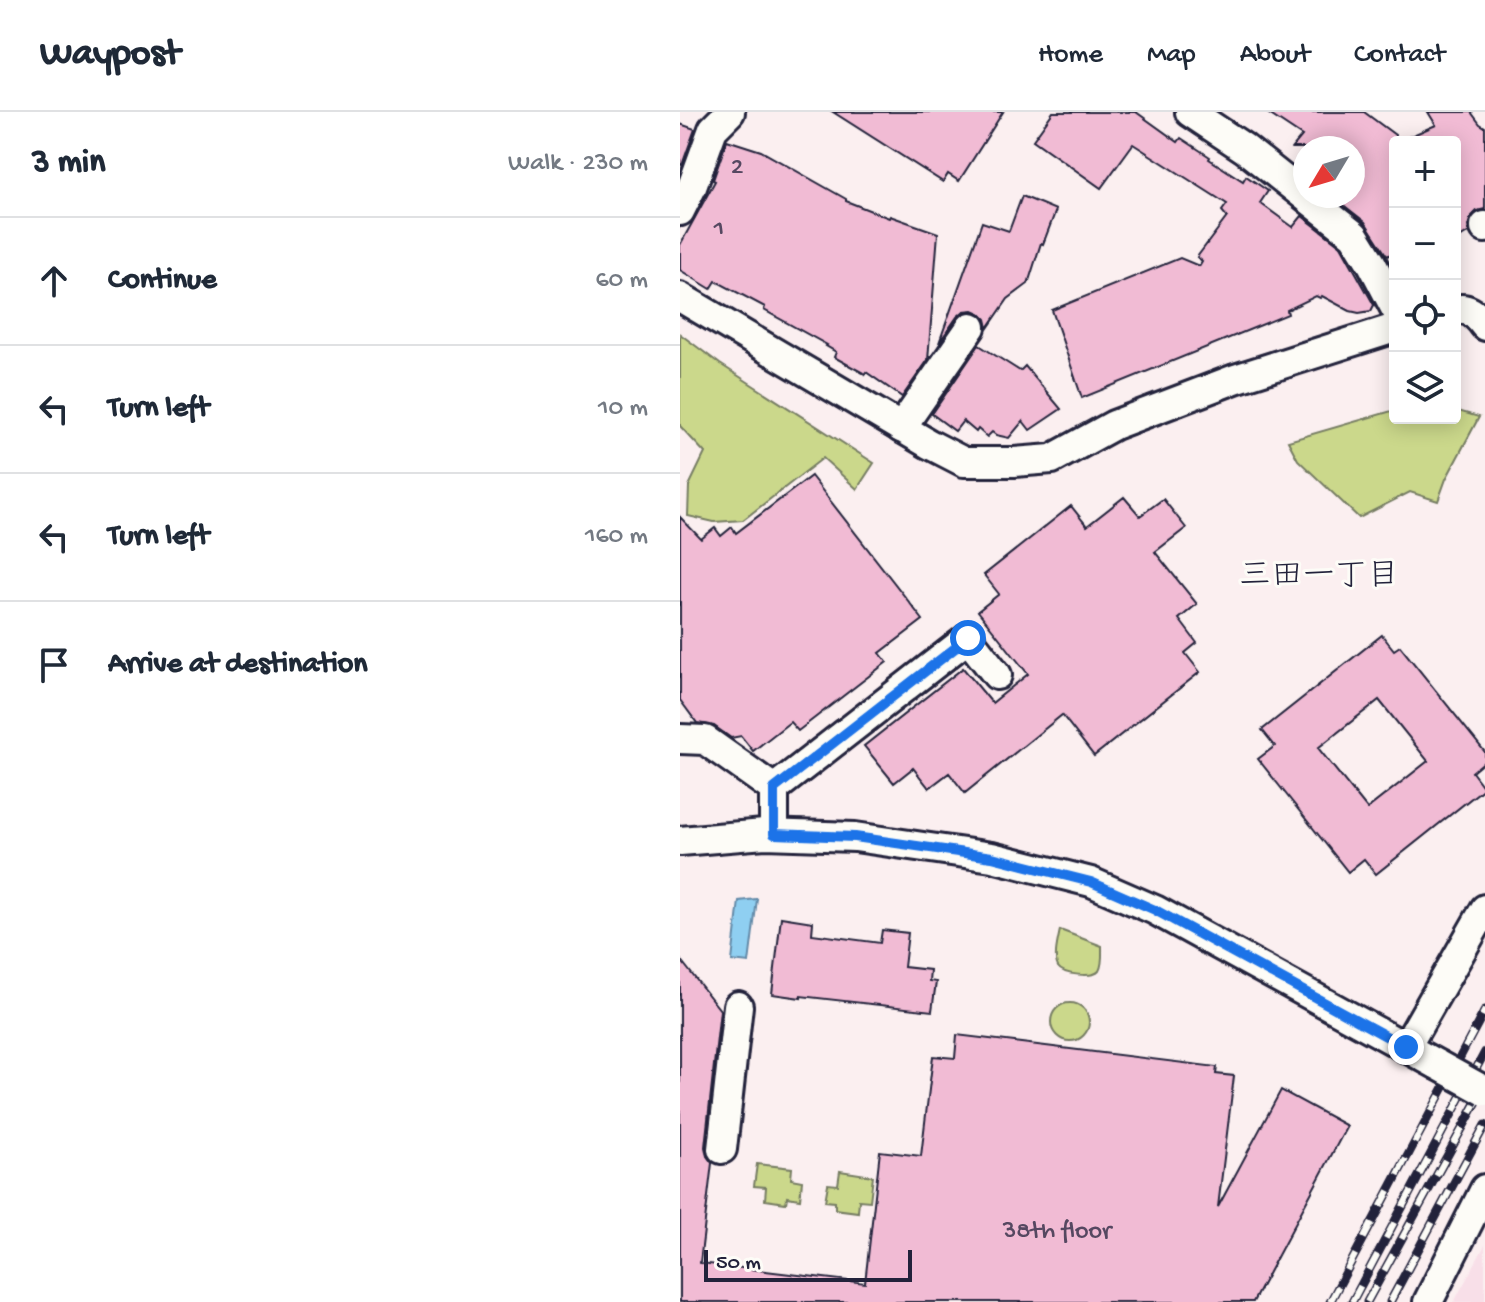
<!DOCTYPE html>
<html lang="en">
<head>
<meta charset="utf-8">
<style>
  body { margin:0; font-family:"Gochi Hand","Klee One",sans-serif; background:#f6f6f7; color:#1f2937 }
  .controls { position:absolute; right:24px; top:24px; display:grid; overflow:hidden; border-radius:8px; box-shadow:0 4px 20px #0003 }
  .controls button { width:72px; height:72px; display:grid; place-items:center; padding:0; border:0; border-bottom:2px solid #e0e1e3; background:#fff; color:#1f2937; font:40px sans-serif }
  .compass { position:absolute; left:613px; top:24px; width:72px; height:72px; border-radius:50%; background:#fff; box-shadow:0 4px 20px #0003; rotate:232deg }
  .scale { position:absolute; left:24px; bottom:20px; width:208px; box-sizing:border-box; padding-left:8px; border:4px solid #22223b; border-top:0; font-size:22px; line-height:28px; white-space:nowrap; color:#22223b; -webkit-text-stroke:6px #fdfcf7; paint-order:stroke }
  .stop { position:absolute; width:24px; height:24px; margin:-18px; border:6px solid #1a73e8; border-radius:50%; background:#fff }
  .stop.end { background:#1a73e8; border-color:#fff; box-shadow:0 2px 8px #0008 }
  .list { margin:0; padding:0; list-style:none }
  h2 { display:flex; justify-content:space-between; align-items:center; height:104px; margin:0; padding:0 32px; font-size:34px }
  h2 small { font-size:26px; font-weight:400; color:#747a83 }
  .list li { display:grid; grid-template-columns:52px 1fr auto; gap:24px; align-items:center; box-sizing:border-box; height:128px; padding:0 32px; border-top:2px solid #e0e1e3 }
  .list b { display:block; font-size:30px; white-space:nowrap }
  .list em { font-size:26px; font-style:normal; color:#747a83 }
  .icon { flex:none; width:44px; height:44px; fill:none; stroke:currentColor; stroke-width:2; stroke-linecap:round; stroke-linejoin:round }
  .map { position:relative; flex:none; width:805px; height:1190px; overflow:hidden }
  header { display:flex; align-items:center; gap:48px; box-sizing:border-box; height:112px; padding:0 40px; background:#fff; border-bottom:2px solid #e0e1e3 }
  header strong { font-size:38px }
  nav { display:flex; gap:44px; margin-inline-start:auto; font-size:28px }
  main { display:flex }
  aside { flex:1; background:#fff }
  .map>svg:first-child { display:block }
  .built { fill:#f8dfe8 }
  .green { fill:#cbd88b; stroke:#767d63; stroke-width:2 }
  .water { fill:#8fcff1; stroke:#638aa8; stroke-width:2 }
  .building { fill:#f1bbd4; stroke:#22223b; stroke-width:2; fill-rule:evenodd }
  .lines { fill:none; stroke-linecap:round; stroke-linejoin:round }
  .minor-casing { stroke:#22223b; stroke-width:34 }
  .minor { stroke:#fdfcf7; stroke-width:28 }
  .rail-casing { stroke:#22223b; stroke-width:9 }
  .rail { stroke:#fdfcf7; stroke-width:6; stroke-dasharray:18; stroke-linecap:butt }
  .minor-bridge-casing { stroke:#22223b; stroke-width:34; stroke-linecap:butt }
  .minor-bridge { stroke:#fdfcf7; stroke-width:28 }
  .route { stroke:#1a73e8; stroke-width:10 }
  .labels { text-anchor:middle; stroke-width:6; stroke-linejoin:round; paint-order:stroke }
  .number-label { font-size:26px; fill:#564861 }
  .neighbourhood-label { font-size:32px; fill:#22223b; stroke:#fdfcf7 }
</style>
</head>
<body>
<header>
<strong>Waypost</strong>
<nav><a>Home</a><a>Map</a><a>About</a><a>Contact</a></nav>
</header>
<main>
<aside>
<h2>3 min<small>Walk · 230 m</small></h2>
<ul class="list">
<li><svg class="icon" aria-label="ahead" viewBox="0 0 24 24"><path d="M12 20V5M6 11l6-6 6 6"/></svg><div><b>Continue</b></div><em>60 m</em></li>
<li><svg class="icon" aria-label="left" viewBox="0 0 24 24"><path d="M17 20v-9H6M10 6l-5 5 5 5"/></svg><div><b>Turn left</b></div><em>10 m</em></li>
<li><svg class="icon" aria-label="left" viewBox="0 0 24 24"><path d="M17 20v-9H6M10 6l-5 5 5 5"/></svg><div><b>Turn left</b></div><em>160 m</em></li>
<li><svg class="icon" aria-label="arrive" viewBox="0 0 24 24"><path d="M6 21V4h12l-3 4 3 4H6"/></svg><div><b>Arrive at destination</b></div></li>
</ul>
</aside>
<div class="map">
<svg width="805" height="1190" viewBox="0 0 805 1190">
  <rect width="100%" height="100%" fill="#fbeff0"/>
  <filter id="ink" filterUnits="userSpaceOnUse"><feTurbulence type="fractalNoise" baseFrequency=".0125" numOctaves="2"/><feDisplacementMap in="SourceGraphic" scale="16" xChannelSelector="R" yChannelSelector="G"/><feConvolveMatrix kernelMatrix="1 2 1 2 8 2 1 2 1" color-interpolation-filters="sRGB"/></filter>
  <g filter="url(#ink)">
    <polygon class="built" points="805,1133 805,1190 774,1190"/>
    <g class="green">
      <polygon points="0,222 40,252 194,351 177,377 143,346 63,408 34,410 8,404 9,374 25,341 0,314"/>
      <polygon points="715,298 715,306 775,306 775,298 799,305 766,367 758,389 730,380 679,406 618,348 608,329"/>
      <path d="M380 818 422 834C422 841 423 853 419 859 413 866 383 863 378 855 373 846 378 828 380 818Z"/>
      <circle cx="390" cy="910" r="19"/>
      <polygon points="77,1052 112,1056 111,1067 122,1069 120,1087 107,1085 106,1091 85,1088 86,1075 74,1074"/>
      <polygon points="160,1059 193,1064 190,1089 179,1088 178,1100 155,1097 155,1090 145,1089 148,1072 158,1073"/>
    </g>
    <polygon class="water" points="77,787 69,851 52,849 59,789"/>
    <g class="building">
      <polygon points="153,0 323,0 279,69 268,62 263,70"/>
      <polygon points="373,0 456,0 498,30 501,26 530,45 529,47 563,69 566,64 588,79 580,91 613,115 622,104 661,134 694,193 691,199 679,201 670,199 642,184 640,186 636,184 607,198 608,202 402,286 372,198 500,146 519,154 522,149 517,145 547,105 542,99 547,92 453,32 421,76 353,28"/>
      <polygon points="586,0 684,0 715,23 715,140 707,144 685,110 652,84 673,84 673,36 612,36 622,24"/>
      <polygon points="748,0 791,0 800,12 805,15 805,97 797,99 791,105 788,114 789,120 775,129 775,30 717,30 756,13"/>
      <polygon points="0,12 15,17 2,53 0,52"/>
      <polygon points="47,28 81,39 166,87 166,89 209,106 210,104 258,121 248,248 222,285 186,260 185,262 154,245 156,240 146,234 147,233 84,198 85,195 36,169 31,177 0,158 0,133 35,69 33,68"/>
      <polygon points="342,84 376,98 363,132 361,131 348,172 328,187 308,216 306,207 300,201 293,198 284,199 277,205 259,231 302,110 329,119"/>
      <polygon points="299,233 340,259 345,254 381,297 350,318 343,309 329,326 316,323 312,320 307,325 298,317 296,320 283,309 275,319 252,302"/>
      <polygon points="131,364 243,508 200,541 207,550 118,619 110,610 73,639 61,624 51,626 34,614 17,611 0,588 0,405 21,427 35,416 41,424 52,415 56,421"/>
      <polygon points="444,385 460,404 483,387 506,416 475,440 517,492 499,507 517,531 505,541 520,560 414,644 382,603 285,681 269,661 249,676 233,656 214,671 184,634 283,556 312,591 348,562 298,499 319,482 304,463 391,394 407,414"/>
      <path d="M702 523 714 538 720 534 805 640V649L792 660 804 676 696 762 684 747 668 760 578 647 595 634 582 618ZM699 588 748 649 687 697 638 636Z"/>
      <polygon points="101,805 133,810 132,822 200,831 202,818 228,821 224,855 250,858 249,869 256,870 252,899 121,884 121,886 92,882"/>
      <polygon points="0,847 40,898 25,1035 27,1044 32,1051 20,1151 185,1171 200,1039 241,1044 253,944 275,946 277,923 537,955 536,962 554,964 538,1095 601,978 667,1014 573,1190 0,1190"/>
    </g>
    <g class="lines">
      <defs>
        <g id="minor">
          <polyline points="510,0 564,36 674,123 692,152 715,196"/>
          <polyline points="0,99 12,75 33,17 50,0"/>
          <polyline points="805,114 805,116"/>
          <polyline points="0,185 249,332 284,350 334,350 372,347 434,313 555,267 715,216"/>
          <path d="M775 198C788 194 798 204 805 214"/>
          <polyline points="221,316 291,215"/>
          <polyline points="0,627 25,628 94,677"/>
          <polyline points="94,722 94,677 288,526 317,563"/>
          <polyline points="0,729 85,722 175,725 312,745 411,770 475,798 758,953"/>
          <polyline points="726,935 805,797"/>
          <polyline points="42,1037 58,894"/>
          <polyline points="748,1190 805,1077"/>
        </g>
      </defs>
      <use href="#minor" class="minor-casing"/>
      <use href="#minor" class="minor"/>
      <defs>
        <g id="rail">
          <polyline points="650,1190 805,898"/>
          <polyline points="672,1190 805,940"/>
          <polyline points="687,1190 805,975"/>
          <polyline points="710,1190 805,1013"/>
        </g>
      </defs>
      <use href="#rail" class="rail-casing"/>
      <use href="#rail" class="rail"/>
      <defs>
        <polyline id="minor-bridge" points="758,953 805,979"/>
      </defs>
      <use href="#minor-bridge" class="minor-bridge-casing"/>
      <use href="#minor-bridge" class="minor-bridge"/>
    </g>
  </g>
  <g class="lines" filter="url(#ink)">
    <polyline class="route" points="288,526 94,677 94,722 175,725 312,745 411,770 475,798 726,935"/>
  </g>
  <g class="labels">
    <g class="number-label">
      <text x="57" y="61">2</text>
      <text x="39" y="123">1</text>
      <text x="377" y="1125">38th floor</text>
    </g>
    <g class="neighbourhood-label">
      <text x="639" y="472">三田一丁目</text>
    </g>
  </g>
</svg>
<div class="controls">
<button>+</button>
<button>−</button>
<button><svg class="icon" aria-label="locate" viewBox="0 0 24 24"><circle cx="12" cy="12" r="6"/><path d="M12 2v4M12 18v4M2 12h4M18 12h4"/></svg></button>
<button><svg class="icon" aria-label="layers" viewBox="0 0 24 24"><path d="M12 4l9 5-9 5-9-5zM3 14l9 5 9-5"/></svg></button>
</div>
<svg class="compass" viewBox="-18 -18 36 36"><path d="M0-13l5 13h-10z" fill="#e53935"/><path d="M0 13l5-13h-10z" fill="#747a83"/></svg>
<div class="scale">50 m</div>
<div class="stop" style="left:288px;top:526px"></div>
<div class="stop end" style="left:726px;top:935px"></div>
</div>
</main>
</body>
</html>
